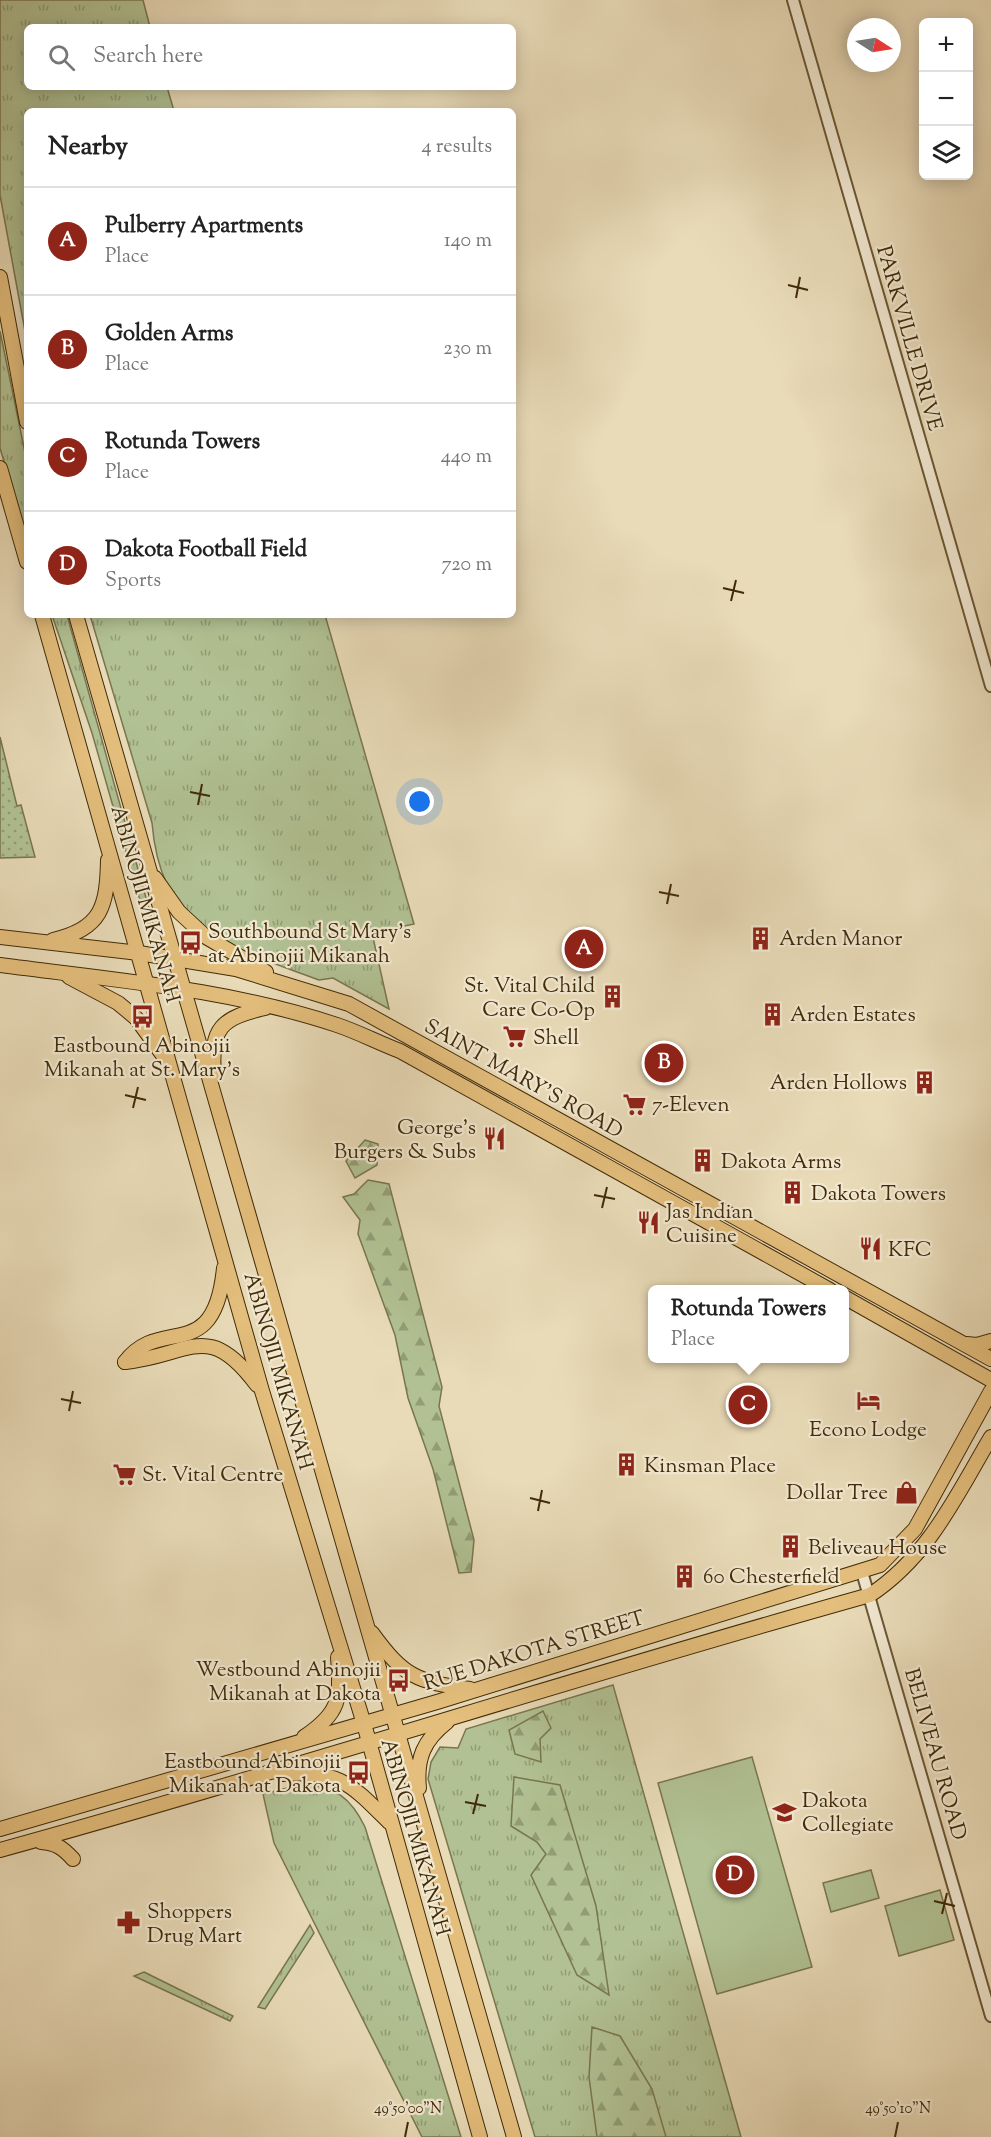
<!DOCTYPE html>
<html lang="en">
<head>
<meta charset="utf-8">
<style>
  body { margin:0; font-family:"Sorts Mill Goudy",serif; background:#f2f2f2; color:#222 }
  .controls { position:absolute; right:18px; top:18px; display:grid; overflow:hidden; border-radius:9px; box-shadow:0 3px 15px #0003 }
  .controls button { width:54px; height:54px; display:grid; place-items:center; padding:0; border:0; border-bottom:2px solid #e0e0e0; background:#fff; color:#222; font:30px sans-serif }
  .compass { position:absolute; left:847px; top:18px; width:54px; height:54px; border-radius:50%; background:#fff; box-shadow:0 3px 15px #0003; rotate:102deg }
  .you { position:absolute; left:420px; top:802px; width:21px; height:21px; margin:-15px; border:4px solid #fff; border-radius:50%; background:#1a73e8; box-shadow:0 0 0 9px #1a73e833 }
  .badge { display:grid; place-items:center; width:39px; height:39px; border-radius:50%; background:#8f2418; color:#fff; font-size:20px; font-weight:700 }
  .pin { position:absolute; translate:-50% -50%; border:3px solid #fff; box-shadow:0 2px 6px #0006 }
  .popup { position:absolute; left:648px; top:1285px; width:201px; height:78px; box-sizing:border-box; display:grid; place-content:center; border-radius:9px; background:#fff; filter:drop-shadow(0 2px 4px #0005); font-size:20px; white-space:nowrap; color:#767676 }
  .popup b { font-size:22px; color:#222 }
  .popup::after { content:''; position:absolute; left:50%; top:100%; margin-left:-12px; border:12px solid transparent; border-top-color:#fff }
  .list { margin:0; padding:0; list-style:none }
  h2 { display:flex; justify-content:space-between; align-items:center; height:78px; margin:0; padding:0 24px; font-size:26px }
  h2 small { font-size:20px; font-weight:400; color:#767676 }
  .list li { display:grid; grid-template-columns:39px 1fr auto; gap:18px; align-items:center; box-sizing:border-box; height:108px; padding:0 24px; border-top:2px solid #e0e0e0 }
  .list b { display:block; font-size:22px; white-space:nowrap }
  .list p { margin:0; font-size:20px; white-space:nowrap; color:#767676 }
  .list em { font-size:20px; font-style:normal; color:#767676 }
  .icon { flex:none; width:33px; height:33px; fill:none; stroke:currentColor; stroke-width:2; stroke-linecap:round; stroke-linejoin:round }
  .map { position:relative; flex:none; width:991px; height:2137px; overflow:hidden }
  .search { position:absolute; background:#fff; box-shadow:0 3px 15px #0003; left:24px; top:24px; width:492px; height:66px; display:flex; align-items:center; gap:15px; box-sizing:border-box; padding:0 21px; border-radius:9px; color:#767676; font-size:22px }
  .panel { position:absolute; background:#fff; box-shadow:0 3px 15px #0003; left:24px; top:108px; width:492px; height:510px; border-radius:9px }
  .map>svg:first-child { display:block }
  .grass { fill:url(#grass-tufts); stroke:#79764e; stroke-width:1.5 }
  .forest { fill:url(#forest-firs); stroke:#79764e; stroke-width:1.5 }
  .park { fill:url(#park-dots); stroke:#79764e; stroke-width:1.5 }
  .pitch { fill:#b1c193; stroke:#79764e; stroke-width:1.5 }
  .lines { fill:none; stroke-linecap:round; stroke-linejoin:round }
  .minor-casing { stroke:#6b5734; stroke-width:14 }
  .major-casing { stroke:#412b08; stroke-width:16 }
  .minor { stroke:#f1e8d1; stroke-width:10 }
  .major { stroke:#e4be7c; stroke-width:14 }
  .ticks { fill:none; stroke:#412b08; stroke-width:2 }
  .labels { text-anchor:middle; stroke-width:4.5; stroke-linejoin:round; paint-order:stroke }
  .street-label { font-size:21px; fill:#412b08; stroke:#f1e8d1 }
  .poi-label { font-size:21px; fill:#412b08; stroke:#f1e8d1; text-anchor:start }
  .ticks-label { font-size:15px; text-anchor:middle; fill:#412b08; stroke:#f1e8d1; stroke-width:4.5; stroke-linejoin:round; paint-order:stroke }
</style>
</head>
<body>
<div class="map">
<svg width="991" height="2137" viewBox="0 0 991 2137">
  <defs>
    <pattern id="grass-tufts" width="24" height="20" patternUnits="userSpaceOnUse" patternTransform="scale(1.5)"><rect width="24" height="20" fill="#b1c193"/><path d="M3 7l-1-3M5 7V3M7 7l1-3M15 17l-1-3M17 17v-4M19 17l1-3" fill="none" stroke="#929d76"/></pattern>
    <pattern id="forest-firs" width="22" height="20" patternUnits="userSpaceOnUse" patternTransform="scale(1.5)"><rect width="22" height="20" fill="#b1c193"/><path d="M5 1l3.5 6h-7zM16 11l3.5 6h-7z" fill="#929d76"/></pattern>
    <pattern id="park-dots" width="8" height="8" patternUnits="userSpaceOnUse" patternTransform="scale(1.5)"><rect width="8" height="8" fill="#b1c193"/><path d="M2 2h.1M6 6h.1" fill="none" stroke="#929d76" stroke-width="1.8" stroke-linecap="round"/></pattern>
  </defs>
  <rect width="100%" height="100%" fill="#e9dbb8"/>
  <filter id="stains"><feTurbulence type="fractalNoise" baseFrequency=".00333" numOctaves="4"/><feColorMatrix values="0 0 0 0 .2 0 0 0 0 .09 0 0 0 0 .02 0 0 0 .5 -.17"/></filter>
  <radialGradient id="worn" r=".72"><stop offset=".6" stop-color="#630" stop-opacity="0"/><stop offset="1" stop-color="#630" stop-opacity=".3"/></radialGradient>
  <g class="grass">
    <polygon points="0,0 143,0 150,27 27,27 27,87 167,87 174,111 27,111 27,342 0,195"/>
    <polygon points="0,331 27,462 27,539 0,448"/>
    <polygon points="52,615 67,615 155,930 149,932 92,733"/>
    <path d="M90 615H325L414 924 372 933 389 1009 333 978 319 980C231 947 161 933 152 823Z"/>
    <polygon points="613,1685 741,2137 535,2137 428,1779 431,1762 440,1747 458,1748 466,1729"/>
    <path d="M303 1784C335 1786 351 1798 365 1827L461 2137H422L274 1843 263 1794Z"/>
    <polygon points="310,1925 314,1933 265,2009 258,2007"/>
    <polygon points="144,1972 233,2016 230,2021 134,1976"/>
  </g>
  <g class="forest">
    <polygon points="365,1140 378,1144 377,1165 355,1178 346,1161"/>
    <polygon points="368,1180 389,1184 442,1387 439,1406 474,1540 471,1572 459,1573 433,1469 408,1398 395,1335 358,1234 360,1220 343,1197 354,1194"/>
    <polygon points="543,1711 551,1728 540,1739 541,1762 515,1754 509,1730"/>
    <polygon points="514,1777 560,1785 596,1906 609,1995 577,1975 531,1875 546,1854 537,1842 511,1826"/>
    <polygon points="592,2027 620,2036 652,2089 666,2137 597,2137 589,2077"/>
  </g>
  <polygon class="park" points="0,737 17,806 21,805 35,857 0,858"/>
  <g class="pitch">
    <polygon points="752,1757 812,1967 717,1994 658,1783"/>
    <polygon points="871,1870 879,1898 831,1912 823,1883"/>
    <polygon points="940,1890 954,1940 899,1956 885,1906"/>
  </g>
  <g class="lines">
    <defs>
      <g id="minor">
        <polyline points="793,0 991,686"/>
        <polyline points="862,1572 991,2016"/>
      </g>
      <g id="major">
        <polyline points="0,277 27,422"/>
        <polyline points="0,468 27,562"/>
        <polyline points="42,615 262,1391 364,1724 480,2137"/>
        <polyline points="76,615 514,2137"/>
        <polyline points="155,878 179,912 206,937 266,972"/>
        <polyline points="0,937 139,953 236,969 349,1004 991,1359"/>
        <path d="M53 940C102 929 107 906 108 860"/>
        <path d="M0 965C113 980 229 989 337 1025 358 1032 379 1043 400 1051L830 1290"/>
        <polyline points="69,977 118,1003 136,1018 165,1058"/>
        <path d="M214 1074C210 1027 222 1018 265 1008"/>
        <polyline points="844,1297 991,1380"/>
        <polyline points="967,1344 977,1345 991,1341"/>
        <path d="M125 1362C161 1314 214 1367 224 1268"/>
        <path d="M125 1362C190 1356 207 1318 257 1385"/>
        <path d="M372 1633C404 1677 417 1682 470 1689"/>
        <path d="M304 1737C340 1713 341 1699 338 1657"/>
        <path d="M282 1774C340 1771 349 1782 389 1822"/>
        <path d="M419 1788C416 1758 424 1740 447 1722"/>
        <polyline points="0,1829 437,1702 880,1565 915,1529 991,1391"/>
        <path d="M41 1842C56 1843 63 1848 73 1859"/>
        <path d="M0 1850C291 1770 579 1676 870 1595 929 1556 956 1496 991 1437"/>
      </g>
    </defs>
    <use href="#minor" class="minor-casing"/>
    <use href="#major" class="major-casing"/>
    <use href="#minor" class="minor"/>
    <use href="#major" class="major"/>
  </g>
  <path class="ticks" d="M788 285 808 290M796 298 800 277M723 588 744 593M731 601 736 580M190 792 210 796M198 805 202 784M659 892 679 896M667 904 671 884M125 1095 146 1100M133 1108 138 1087M594 1195 615 1199M602 1208 607 1187M61 1399 81 1403M69 1411 73 1391M530 1498 550 1503M538 1511 542 1490M465 1802 486 1806M473 1814 478 1794M934 1901 955 1906M942 1914 947 1893M405 2137 408 2122M895 2137 898 2122"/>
  <defs>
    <symbol id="building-bare" viewBox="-9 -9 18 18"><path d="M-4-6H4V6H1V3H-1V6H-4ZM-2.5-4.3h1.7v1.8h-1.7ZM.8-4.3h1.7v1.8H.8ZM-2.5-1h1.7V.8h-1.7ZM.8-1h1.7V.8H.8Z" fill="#8f2418" stroke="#f1e8d1" stroke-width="2.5" paint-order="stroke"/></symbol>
    <symbol id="bus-bare" viewBox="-9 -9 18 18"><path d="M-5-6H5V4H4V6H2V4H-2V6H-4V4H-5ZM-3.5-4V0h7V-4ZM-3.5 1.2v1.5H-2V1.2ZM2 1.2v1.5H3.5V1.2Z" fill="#8f2418" stroke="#f1e8d1" stroke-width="2.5" paint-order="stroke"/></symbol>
    <symbol id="supermarket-bare" viewBox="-9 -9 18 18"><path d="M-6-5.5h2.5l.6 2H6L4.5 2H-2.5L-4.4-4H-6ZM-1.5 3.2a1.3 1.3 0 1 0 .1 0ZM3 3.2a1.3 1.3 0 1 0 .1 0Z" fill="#8f2418" stroke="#f1e8d1" stroke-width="2.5" paint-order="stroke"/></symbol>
    <symbol id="restaurant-bare" viewBox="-9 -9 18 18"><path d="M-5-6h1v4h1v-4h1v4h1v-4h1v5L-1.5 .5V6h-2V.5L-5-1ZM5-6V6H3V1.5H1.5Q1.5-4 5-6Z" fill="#8f2418" stroke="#f1e8d1" stroke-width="2.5" paint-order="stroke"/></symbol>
    <symbol id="hotel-bare" viewBox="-9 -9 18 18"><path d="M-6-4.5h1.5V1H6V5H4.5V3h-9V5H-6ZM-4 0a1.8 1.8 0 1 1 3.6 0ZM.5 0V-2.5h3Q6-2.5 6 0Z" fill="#8f2418" stroke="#f1e8d1" stroke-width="2.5" paint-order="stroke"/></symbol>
    <symbol id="shop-bare" viewBox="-9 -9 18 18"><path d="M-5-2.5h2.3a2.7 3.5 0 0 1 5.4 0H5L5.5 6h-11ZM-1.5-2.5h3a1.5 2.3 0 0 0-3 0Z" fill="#8f2418" stroke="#f1e8d1" stroke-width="2.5" paint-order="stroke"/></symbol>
    <symbol id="school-bare" viewBox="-9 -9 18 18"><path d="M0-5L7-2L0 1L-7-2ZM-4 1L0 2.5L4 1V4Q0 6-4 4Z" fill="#8f2418" stroke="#f1e8d1" stroke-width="2.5" paint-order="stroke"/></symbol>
    <symbol id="pharmacy-bare" viewBox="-9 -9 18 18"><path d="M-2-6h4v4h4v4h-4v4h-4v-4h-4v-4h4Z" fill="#8f2418" stroke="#f1e8d1" stroke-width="2.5" paint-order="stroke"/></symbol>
  </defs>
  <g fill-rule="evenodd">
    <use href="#building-bare" x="744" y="922" width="33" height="33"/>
    <use href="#bus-bare" x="174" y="926" width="33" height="33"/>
    <use href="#building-bare" x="596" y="980" width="33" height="33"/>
    <use href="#building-bare" x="756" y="998" width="33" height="33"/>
    <use href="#bus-bare" x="126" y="1000" width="33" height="33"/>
    <use href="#supermarket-bare" x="498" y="1020" width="33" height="33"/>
    <use href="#building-bare" x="908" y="1066" width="33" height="33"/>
    <use href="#supermarket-bare" x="618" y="1088" width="33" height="33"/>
    <use href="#restaurant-bare" x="478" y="1122" width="33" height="33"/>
    <use href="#building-bare" x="686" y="1144" width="33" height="33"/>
    <use href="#building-bare" x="776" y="1176" width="33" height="33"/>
    <use href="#restaurant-bare" x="632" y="1206" width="33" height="33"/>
    <use href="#restaurant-bare" x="854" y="1232" width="33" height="33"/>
    <use href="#hotel-bare" x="852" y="1384" width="33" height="33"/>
    <use href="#building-bare" x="610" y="1448" width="33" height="33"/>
    <use href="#supermarket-bare" x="108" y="1458" width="33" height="33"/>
    <use href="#shop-bare" x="890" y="1476" width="33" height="33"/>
    <use href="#building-bare" x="774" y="1530" width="33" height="33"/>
    <use href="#building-bare" x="668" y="1560" width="33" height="33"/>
    <use href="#bus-bare" x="382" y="1664" width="33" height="33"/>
    <use href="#bus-bare" x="342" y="1756" width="33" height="33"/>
    <use href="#school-bare" x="768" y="1796" width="33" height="33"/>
    <use href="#pharmacy-bare" x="112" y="1906" width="33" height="33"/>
  </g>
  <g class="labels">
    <g class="street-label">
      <text transform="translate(910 338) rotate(74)" y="7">PARKVILLE DRIVE</text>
      <text transform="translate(146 904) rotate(74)" y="7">ABINOJII MIKANAH</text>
      <text transform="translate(524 1078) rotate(29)" y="7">SAINT MARY'S ROAD</text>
      <text transform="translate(279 1371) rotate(74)" y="7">ABINOJII MIKANAH</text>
      <text transform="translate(534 1650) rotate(-17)" y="7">RUE DAKOTA STREET</text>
      <text transform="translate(936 1754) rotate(74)" y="7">BELIVEAU ROAD</text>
      <text transform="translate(416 1837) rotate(74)" y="7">ABINOJII MIKANAH</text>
    </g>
    <g class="poi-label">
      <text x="208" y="938">Southbound St Mary's<tspan x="208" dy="24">at Abinojii Mikanah</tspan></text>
      <text x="779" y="945">Arden Manor</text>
      <text x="595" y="992" text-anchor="end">St. Vital Child<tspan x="595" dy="24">Care Co-Op</tspan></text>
      <text x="790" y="1021">Arden Estates</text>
      <text x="533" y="1044">Shell</text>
      <text x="142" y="1052" text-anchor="middle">Eastbound Abinojii<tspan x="142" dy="24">Mikanah at St. Mary's</tspan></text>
      <text x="907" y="1089" text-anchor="end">Arden Hollows</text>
      <text x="652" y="1111">7-Eleven</text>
      <text x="476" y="1134" text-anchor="end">George's<tspan x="476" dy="24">Burgers &amp; Subs</tspan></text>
      <text x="721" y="1168">Dakota Arms</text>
      <text x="811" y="1200">Dakota Towers</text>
      <text x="666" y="1218">Jas Indian<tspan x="666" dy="24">Cuisine</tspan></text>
      <text x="888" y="1256">KFC</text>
      <text x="868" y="1436" text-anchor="middle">Econo Lodge</text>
      <text x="644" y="1472">Kinsman Place</text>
      <text x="142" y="1481">St. Vital Centre</text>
      <text x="888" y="1499" text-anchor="end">Dollar Tree</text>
      <text x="808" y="1554">Beliveau House</text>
      <text x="703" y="1583">60 Chesterfield</text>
      <text x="381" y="1676" text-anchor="end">Westbound Abinojii<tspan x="381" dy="24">Mikanah at Dakota</tspan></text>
      <text x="341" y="1768" text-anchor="end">Eastbound Abinojii<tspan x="341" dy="24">Mikanah at Dakota</tspan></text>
      <text x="802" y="1807">Dakota<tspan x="802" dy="24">Collegiate</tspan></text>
      <text x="147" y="1918">Shoppers<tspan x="147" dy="24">Drug Mart</tspan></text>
    </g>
  </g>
  <g class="ticks-label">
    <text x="408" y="2113">49°50'00"N</text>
    <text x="898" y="2113">49°50'10"N</text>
  </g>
  <rect width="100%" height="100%" filter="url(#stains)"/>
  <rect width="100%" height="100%" fill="url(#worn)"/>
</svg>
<div class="controls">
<button>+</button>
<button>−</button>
<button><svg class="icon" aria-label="layers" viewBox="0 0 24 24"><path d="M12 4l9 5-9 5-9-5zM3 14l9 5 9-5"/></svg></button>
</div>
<svg class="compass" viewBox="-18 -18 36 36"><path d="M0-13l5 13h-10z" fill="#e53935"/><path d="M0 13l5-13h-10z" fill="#767676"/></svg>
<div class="you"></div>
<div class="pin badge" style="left:584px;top:949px">A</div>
<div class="pin badge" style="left:664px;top:1063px">B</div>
<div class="pin badge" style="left:748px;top:1405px">C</div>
<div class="popup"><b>Rotunda Towers</b>Place</div>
<div class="pin badge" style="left:735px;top:1875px">D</div>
<div class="search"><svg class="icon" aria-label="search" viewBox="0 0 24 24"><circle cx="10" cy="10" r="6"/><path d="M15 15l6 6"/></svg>Search here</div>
<section class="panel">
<h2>Nearby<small>4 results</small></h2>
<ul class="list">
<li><span class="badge">A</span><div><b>Pulberry Apartments</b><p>Place</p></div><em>140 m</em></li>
<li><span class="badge">B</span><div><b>Golden Arms</b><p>Place</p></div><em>230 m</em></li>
<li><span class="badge">C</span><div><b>Rotunda Towers</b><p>Place</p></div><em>440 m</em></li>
<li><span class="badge">D</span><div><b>Dakota Football Field</b><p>Sports</p></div><em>720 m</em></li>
</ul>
</section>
</div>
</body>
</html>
